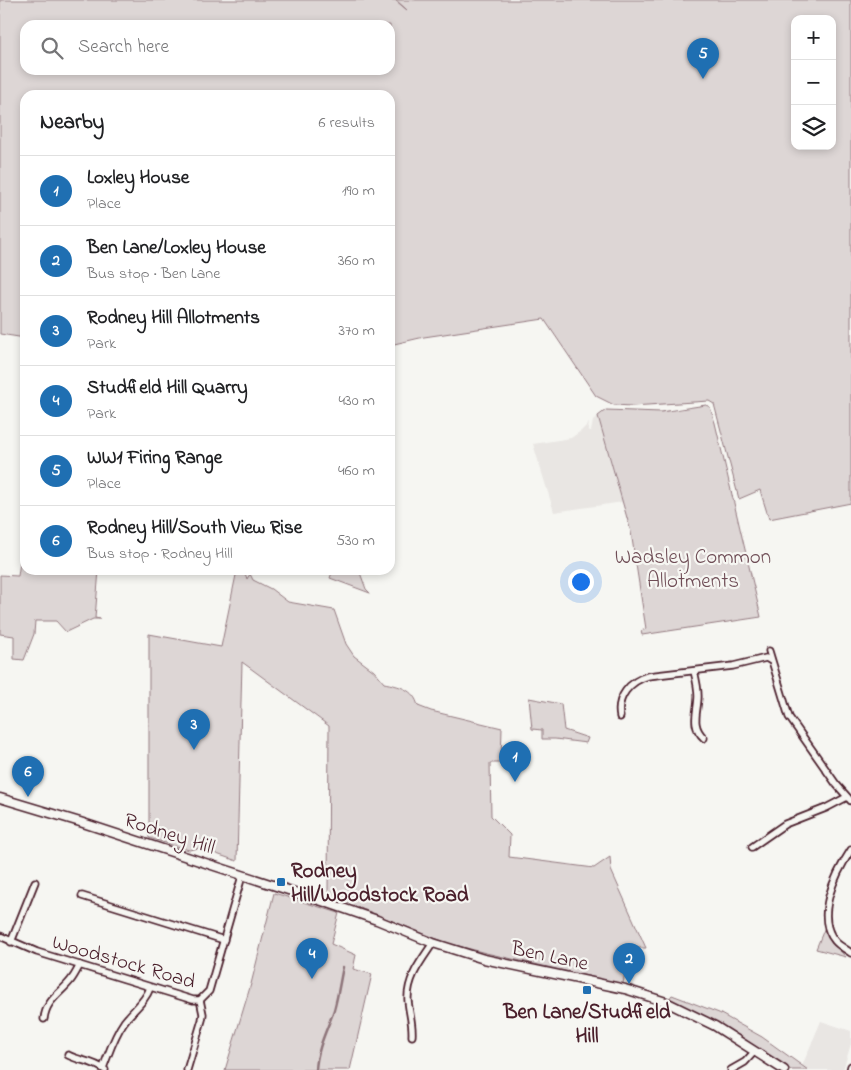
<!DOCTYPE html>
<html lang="en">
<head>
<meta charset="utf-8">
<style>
  body { margin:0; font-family:"Indie Flower",sans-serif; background:#f2f2f2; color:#202124 }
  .controls { position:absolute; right:15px; top:15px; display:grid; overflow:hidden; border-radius:10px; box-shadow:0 2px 8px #0003 }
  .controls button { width:45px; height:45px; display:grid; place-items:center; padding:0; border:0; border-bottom:1px solid #e0e0e0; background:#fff; color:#202124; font:25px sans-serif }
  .you { position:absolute; left:580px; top:581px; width:18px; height:18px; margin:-12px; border:4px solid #fff; border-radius:50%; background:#1a73e8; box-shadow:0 0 0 8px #1a73e833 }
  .badge { display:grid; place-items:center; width:32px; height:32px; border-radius:50%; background:#1f6fb2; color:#fff; font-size:16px; font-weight:700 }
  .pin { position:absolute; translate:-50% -41px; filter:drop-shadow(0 1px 2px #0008) }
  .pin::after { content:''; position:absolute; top:26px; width:18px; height:15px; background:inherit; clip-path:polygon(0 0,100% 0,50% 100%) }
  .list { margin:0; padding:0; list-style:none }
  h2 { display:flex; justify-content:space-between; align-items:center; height:65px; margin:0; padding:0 20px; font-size:21px }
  h2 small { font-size:16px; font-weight:400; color:#757577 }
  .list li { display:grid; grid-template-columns:32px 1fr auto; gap:15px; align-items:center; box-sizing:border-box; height:70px; padding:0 20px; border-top:1px solid #e0e0e0 }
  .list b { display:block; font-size:19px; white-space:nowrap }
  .list p { margin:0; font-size:16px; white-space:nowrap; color:#757577 }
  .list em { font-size:16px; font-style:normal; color:#757577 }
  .icon { flex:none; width:28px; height:28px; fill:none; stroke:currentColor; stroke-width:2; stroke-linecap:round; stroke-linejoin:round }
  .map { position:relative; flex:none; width:851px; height:1070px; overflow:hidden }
  .search { position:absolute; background:#fff; box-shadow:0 2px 8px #0003; left:20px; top:20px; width:375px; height:55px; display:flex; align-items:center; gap:12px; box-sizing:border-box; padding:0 18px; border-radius:15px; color:#757577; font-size:19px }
  .panel { position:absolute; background:#fff; box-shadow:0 2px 8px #0003; left:20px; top:90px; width:375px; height:485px; border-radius:15px }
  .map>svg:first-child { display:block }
  .built { fill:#e9e6e3 }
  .green { fill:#ddd6d5; stroke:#947a80; fill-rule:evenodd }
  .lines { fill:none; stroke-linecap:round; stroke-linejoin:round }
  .stream { stroke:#8e747a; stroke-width:2.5 }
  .minor-casing { stroke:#4a1f2b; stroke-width:9 }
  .tertiary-casing { stroke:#4a1f2b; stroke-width:11 }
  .minor { stroke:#f6f6f2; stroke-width:5.5 }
  .tertiary { stroke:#f6f6f2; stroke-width:8 }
  .poi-dot { fill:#1f6fb2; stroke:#f6f6f2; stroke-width:2 }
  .labels { text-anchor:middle; stroke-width:4.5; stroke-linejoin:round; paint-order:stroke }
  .park-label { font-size:21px; fill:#6f4d56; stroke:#f6f6f2 }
  .street-label { font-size:21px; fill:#4a1f2b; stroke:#f6f6f2 }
  .poi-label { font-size:21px; font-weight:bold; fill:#4a1f2b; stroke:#f6f6f2; text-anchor:start }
</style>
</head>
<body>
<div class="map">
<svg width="851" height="1070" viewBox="0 0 851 1070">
  <rect width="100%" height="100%" fill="#f6f6f2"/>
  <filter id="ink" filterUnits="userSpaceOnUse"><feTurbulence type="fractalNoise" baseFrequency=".02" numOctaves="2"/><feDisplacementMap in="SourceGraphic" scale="10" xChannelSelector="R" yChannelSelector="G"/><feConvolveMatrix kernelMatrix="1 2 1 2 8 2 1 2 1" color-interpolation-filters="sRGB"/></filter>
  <g filter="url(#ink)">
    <g class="built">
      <polygon points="598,416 623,502 554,512 533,444 571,438 581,431 589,423 588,430 591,431 593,421"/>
      <polygon points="821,1021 851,1031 851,1044 843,1070 808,1070 802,1066"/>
    </g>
    <g class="green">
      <path d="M0 0H395L407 10 396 0H851V503L769 519 760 490 739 499 714 404 709 401 632 406 614 405 596 396 544 319 424 337 390 345V95H25V338L0 334ZM795 19H832V146H795ZM25 25H390V70H25Z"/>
      <polygon points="706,405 710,407 715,423 761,617 642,635 641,631 646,629 631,532 598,416 606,410 661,412"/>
      <polygon points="25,538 25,570 99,570 95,618 100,619 93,619 66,632 56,621 35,621 34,634 24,660 14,659 14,636 0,634 0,575 18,576 23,541"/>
      <polygon points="333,570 359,570 366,589 370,593 330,578"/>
      <path d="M245 573 247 579 250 574 253 580 271 589 288 602 334 610 346 644 354 656 374 671 384 683C399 686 414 689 418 706L431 711 502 728 501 763H490L491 816 510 835 509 857 594 868 610 857 611 870 646 948H629L623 984 486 953 447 943 328 895 329 726 242 662 237 861 199 848 189 850 149 838V634L221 647 236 575Z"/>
      <polygon points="529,698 561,704 564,730 588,738 586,743 555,739 542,739 542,730 532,729"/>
      <polygon points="274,893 339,913 331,944 356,955 353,969 372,974 350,1070 225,1070 251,984"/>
      <polygon points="825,927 831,941 846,957 816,949"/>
      <path d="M672 995 719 1013 762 1037 808 1070H791C752 1044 712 1015 668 1000Z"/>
    </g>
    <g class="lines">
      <path class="stream" d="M316 1070C317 1048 327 1030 334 1010 338 996 340 981 343 967"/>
      <defs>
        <g id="minor">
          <polyline points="769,651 789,717 836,784 851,801"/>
          <path d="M694 671C696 679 698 688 698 696 698 712 690 725 704 738"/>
          <path d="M620 717C616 697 630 681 648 676L733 666 766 658 771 661"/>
          <polyline points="752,847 785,824 826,808 847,797"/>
          <path d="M851 850C836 873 814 916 835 941 839 946 846 949 851 953"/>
          <polyline points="82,896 224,940"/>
          <polyline points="0,936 37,952 193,1000 200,1000 209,991 211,984 242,876"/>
          <polyline points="11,942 35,882"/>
          <path d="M44 1019C46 1000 61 993 71 980 75 975 77 970 80 965"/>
          <path d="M412 1036C413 1023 409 1013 408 1000 407 978 421 961 433 943"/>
          <path d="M68 1055C82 1062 92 1060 105 1070"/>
          <path d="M103 1068C109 1053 114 1036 124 1022 133 1010 145 1002 150 988"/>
          <polyline points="187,1070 202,1020 203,1014 200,1000"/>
          <polyline points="731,1070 745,1062 755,1051"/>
          <polyline points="850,1070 851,1066"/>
        </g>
        <polyline id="tertiary" points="0,798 80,822 328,903 377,920 433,943 484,959 625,989 666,1002 715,1026 784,1070"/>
      </defs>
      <use href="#minor" class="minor-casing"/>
      <use href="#tertiary" class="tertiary-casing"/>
      <use href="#minor" class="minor"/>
      <use href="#tertiary" class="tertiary"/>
    </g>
  </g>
  <g class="poi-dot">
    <rect x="276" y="877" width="10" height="10" rx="2.5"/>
    <rect x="582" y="985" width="10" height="10" rx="2.5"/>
  </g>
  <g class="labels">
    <g class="park-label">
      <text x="693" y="563">Wadsley Common<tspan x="693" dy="24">Allotments</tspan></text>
    </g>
    <g class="street-label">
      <text transform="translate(170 833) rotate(18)" y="7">Rodney Hill</text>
      <text transform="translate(550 955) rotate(12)" y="7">Ben Lane</text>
      <text transform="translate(124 961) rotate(16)" y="7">Woodstock Road</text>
    </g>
    <g class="poi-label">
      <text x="291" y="877">Rodney<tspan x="291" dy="24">Hill/Woodstock Road</tspan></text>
      <text x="587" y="1018" text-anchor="middle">Ben Lane/Studfield<tspan x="587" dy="24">Hill</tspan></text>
    </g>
  </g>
</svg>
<div class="controls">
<button>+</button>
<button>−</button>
<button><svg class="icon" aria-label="layers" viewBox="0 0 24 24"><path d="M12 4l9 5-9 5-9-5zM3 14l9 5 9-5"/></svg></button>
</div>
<div class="you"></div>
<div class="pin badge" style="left:515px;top:782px">1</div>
<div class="pin badge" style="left:629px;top:984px">2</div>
<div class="pin badge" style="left:194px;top:750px">3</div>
<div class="pin badge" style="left:312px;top:979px">4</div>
<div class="pin badge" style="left:703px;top:79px">5</div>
<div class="pin badge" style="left:28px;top:797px">6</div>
<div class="search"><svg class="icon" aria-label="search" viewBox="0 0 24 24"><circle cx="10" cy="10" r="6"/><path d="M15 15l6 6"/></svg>Search here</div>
<section class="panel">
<h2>Nearby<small>6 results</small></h2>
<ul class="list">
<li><span class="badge">1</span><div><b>Loxley House</b><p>Place</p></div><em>190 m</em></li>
<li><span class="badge">2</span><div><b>Ben Lane/Loxley House</b><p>Bus stop · Ben Lane</p></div><em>360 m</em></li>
<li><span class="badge">3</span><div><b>Rodney Hill Allotments</b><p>Park</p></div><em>370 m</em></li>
<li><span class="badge">4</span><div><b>Studfield Hill Quarry</b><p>Park</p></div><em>430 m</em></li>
<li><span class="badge">5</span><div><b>WW1 Firing Range</b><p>Place</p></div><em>460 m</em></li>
<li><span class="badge">6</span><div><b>Rodney Hill/South View Rise</b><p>Bus stop · Rodney Hill</p></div><em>530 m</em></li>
</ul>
</section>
</div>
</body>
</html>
